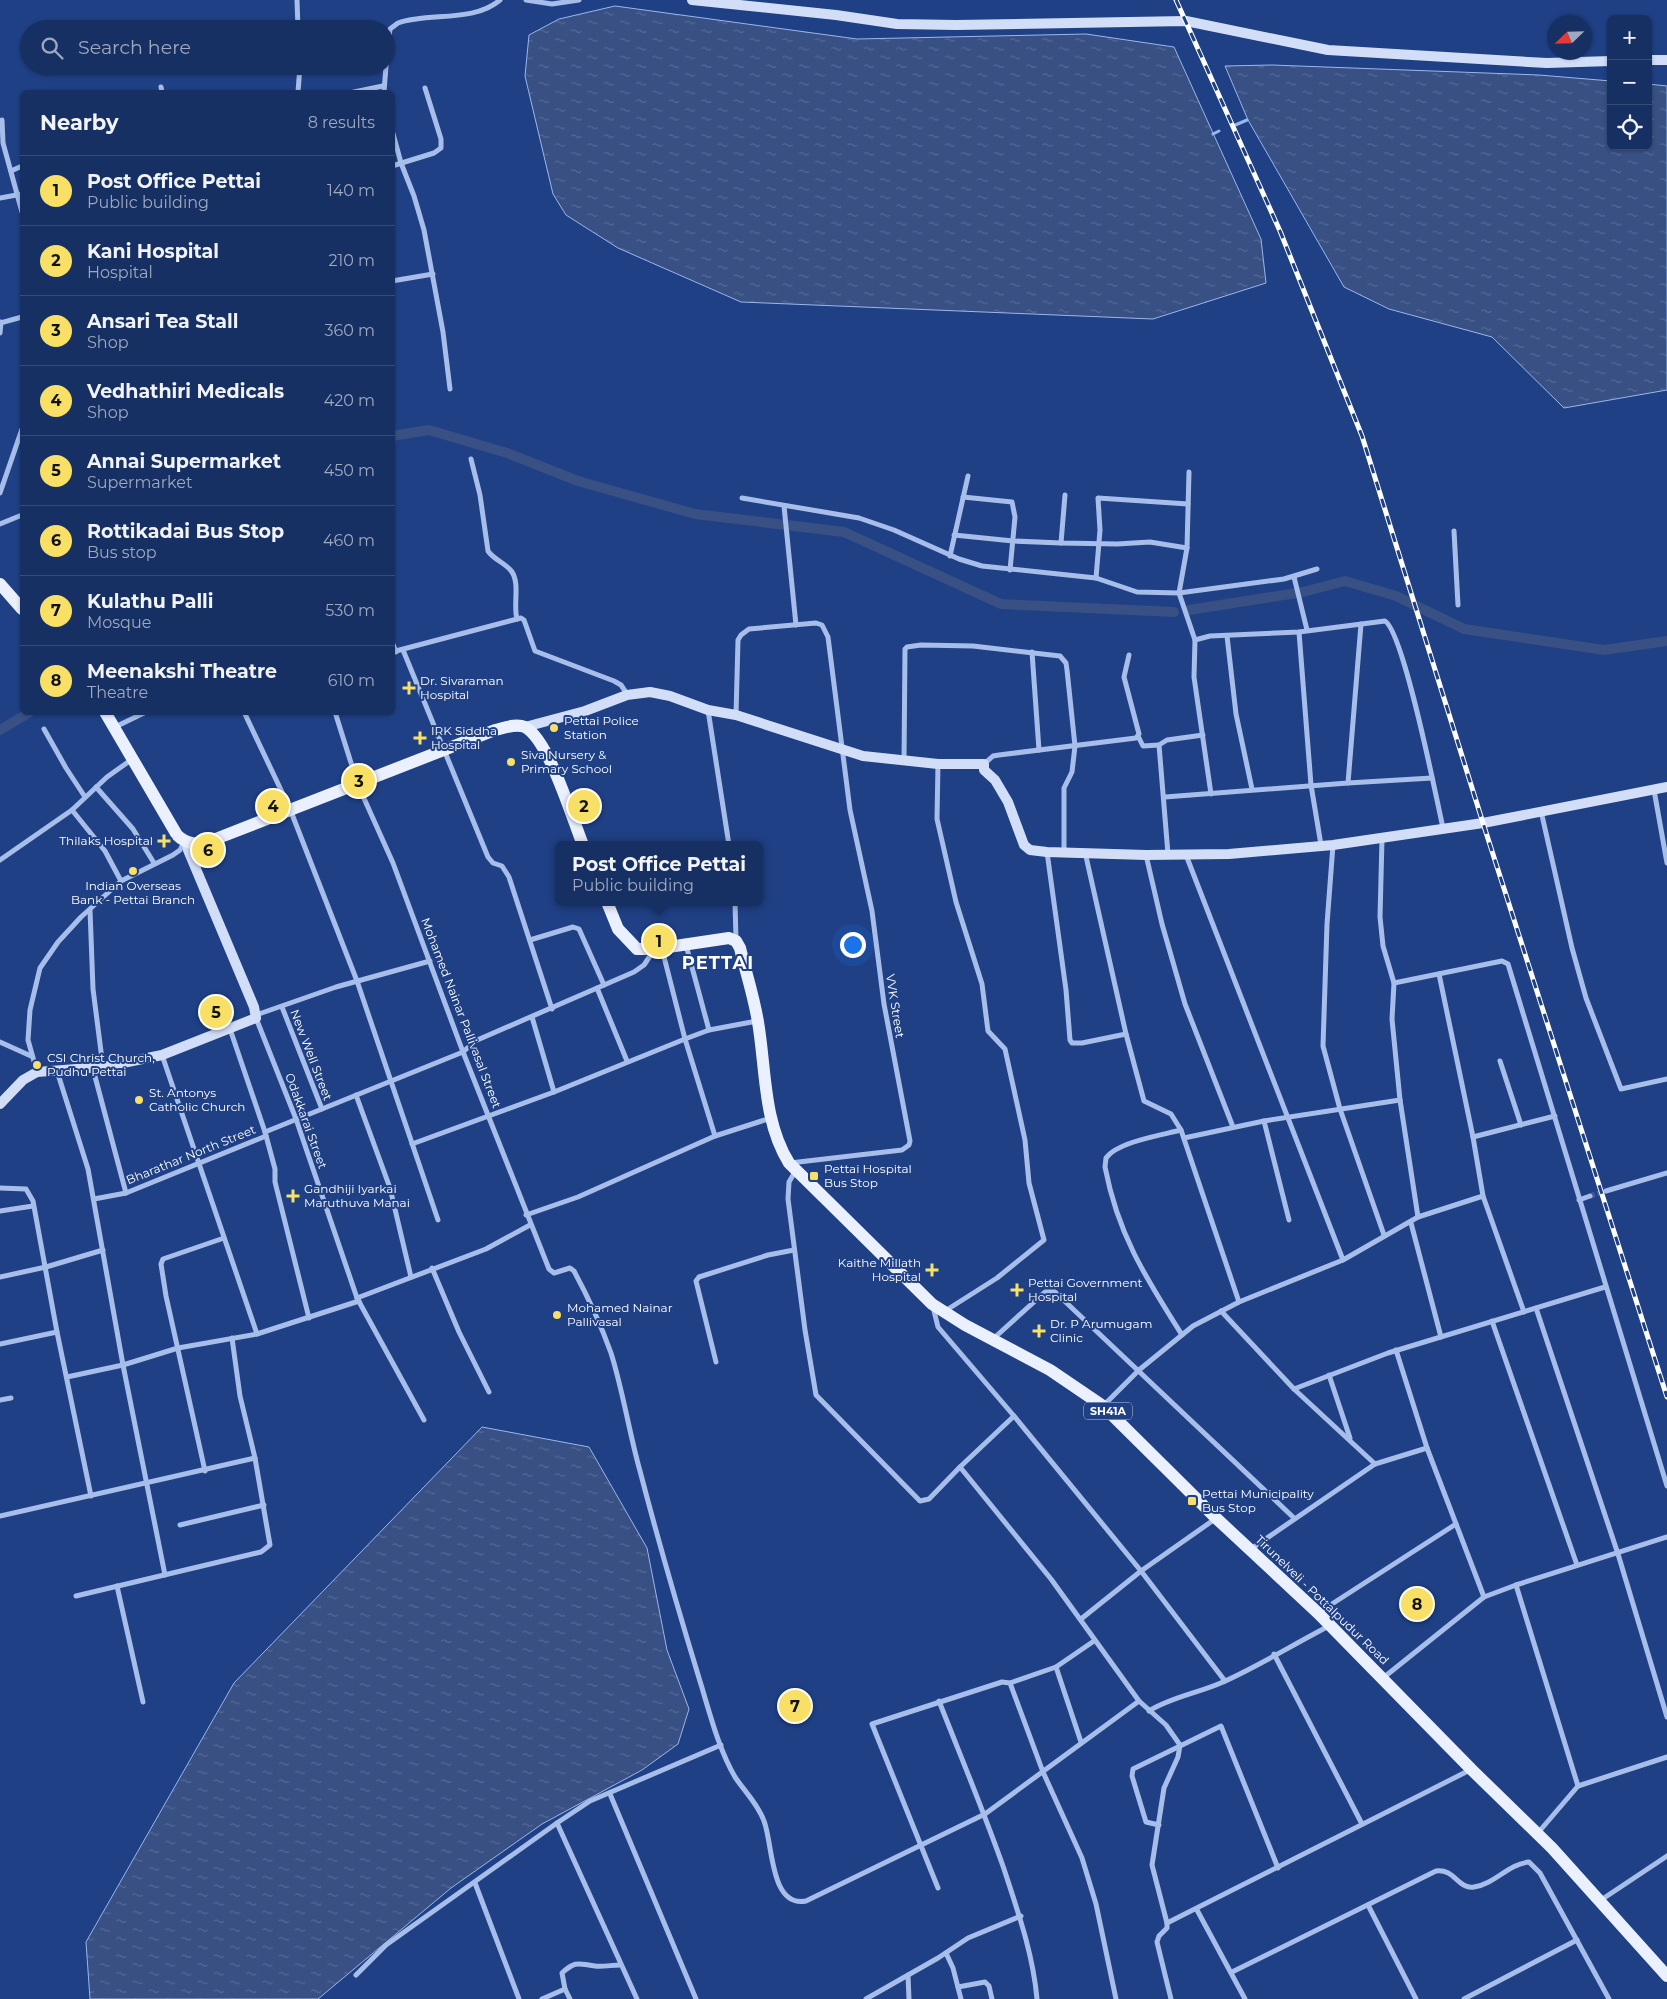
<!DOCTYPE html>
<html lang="en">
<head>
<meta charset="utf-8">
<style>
  body { margin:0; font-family:Montserrat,sans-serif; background:#20386a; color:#f1f3f6 }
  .controls { position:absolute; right:15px; top:15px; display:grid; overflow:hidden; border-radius:8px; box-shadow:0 1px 4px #0004 }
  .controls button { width:45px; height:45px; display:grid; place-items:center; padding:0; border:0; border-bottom:1px solid #364b78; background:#173064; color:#f1f3f6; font:25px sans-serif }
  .compass { position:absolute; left:1547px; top:15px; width:45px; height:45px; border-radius:50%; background:#173064; box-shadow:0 1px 4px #0004; rotate:247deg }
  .you { position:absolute; left:852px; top:944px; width:18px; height:18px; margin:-12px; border:4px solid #fff; border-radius:50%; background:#1a73e8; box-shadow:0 0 0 8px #1a73e833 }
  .badge { display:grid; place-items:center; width:32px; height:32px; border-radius:50%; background:#f8df66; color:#111; font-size:16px; font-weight:700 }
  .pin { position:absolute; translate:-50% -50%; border:2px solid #fff; box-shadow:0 1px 5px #0006 }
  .popup { position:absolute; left:555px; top:841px; width:208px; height:65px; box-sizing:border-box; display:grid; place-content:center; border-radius:8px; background:#173064; filter:drop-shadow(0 1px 4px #0005); font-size:16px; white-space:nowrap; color:#9ea9bf }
  .popup b { font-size:19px; color:#f1f3f6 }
  .popup::after { content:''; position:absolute; left:50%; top:100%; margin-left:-10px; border:10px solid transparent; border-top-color:#173064 }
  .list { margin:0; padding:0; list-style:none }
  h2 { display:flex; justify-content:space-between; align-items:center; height:65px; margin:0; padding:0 20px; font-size:21px }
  h2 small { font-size:16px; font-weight:400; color:#9ea9bf }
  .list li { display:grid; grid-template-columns:32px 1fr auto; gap:15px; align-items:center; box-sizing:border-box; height:70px; padding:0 20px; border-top:1px solid #364b78 }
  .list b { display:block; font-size:19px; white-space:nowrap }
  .list p { margin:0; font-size:16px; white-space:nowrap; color:#9ea9bf }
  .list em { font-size:16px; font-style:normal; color:#9ea9bf }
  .icon { flex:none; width:28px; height:28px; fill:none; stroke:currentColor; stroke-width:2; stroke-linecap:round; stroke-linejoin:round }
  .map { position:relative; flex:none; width:1667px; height:1999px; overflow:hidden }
  .search { position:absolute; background:#173064; box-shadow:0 1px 4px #0004; left:20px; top:20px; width:375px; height:55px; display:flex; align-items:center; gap:12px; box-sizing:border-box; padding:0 18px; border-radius:28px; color:#9ea9bf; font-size:19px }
  .panel { position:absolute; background:#173064; box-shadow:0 1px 4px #0004; left:20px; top:90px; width:375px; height:625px; border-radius:8px }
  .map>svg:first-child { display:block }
  .water { fill:url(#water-ripples); stroke:#9ab7ec }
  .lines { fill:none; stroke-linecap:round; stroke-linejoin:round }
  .stream { stroke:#9ab7ec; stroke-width:3 }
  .canal { stroke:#385083; stroke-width:10 }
  .street-tunnel { stroke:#415d97; stroke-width:5; stroke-dasharray:5 2.5; stroke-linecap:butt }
  .street { stroke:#a7beea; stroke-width:5 }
  .secondary { stroke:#d2def8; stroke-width:10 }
  .primary { stroke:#ebf0fe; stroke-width:12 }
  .rail-casing { stroke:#fff; stroke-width:5 }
  .rail { stroke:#1f4085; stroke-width:3; stroke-dasharray:9; stroke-linecap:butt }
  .poi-dot { fill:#f8df66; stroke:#1f4085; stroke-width:2 }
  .labels { text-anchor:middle; stroke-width:4; stroke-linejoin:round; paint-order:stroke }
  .shield { fill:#1f4085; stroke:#bcc6da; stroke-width:1 }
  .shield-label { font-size:11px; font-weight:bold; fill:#fff }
  .poi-label { font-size:12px; fill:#fff; stroke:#1f4085; text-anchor:start }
  .street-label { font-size:12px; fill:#fff; stroke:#1f4085 }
  .district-label { font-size:18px; font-weight:bold; letter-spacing:1px; fill:#fff; stroke:#1f4085 }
</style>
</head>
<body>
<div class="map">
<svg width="1667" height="1999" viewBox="0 0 1667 1999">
  <defs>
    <pattern id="water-ripples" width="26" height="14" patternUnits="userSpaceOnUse" patternTransform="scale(1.25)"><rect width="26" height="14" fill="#385083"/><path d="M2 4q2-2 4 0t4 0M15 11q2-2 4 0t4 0" fill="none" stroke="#566a96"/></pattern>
  </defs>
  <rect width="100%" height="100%" fill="#1f4085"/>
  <g class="water">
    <polygon points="615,6 857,39 1086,34 1174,47 1261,239 1266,283 1153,319 741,302 618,248 566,215 553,194 525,76 529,35 559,19"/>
    <polygon points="1272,65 1539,75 1611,81 1611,146 1648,146 1648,84 1667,86 1667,390 1564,408 1492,337 1389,309 1344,287 1248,120 1225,66"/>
    <polygon points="482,1427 589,1447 647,1548 667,1650 689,1709 678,1744 642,1770 542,1824 451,1888 318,1999 90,1999 86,1942 234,1683"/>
  </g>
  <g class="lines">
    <g class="stream">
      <polyline points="1233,126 1247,120"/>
      <polyline points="1213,134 1219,131"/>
    </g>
    <g class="canal">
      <polyline points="392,436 429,430 507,453 578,481 695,514 844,532 1001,604 1174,612"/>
      <polyline points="1189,610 1303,592 1345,581 1396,596 1464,629 1604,650 1667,641"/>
      <polyline points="0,730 30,712"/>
    </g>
    <polyline class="street-tunnel" points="1590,1196 1606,1191"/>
    <g class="street">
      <polyline points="297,0 298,29"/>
      <polyline points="526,0 552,4 579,0"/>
      <path d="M386 65 390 29 398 23C429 12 473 23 500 0"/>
      <polyline points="161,87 162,92"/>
      <polyline points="298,92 300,66"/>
      <polyline points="354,92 383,86"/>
      <polyline points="384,92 386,66"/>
      <polyline points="2,120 3,143 22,212"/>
      <polyline points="392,130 401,163 414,196 424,230 443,332 450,389"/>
      <polyline points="392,166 434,153 441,148 441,139 425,88"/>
      <polyline points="11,171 22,166"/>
      <polyline points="0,198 22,194"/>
      <polyline points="392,281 433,274"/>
      <polyline points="0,323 22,317"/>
      <polyline points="0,333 1,322"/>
      <path d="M471 459 480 495 488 551C494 560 506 563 512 572 520 584 513 605 517 619"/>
      <polyline points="1189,472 1187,548 1179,593 1195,640"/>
      <polyline points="0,493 22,429"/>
      <polyline points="963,497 1012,502 1015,517 1010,570"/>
      <polyline points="742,498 859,518 894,530 959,559 982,566 1096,578 1137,592 1179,593 1284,579 1317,569"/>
      <polyline points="784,506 796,625"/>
      <polyline points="0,524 22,515"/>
      <polyline points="1454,531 1458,605"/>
      <polyline points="954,535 1013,541 1061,543 1117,544 1150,542 1187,548"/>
      <polyline points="1061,543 1065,495"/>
      <polyline points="950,556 968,476"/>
      <polyline points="1294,577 1307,630"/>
      <polyline points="1096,578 1100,530 1098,498 1188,504"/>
      <polyline points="1299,632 1311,785 1321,845"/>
      <polyline points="1227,636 1236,714 1252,789"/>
      <polyline points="392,642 396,652"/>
      <polyline points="403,650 488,857 493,863 502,866 509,877 552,1009"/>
      <polyline points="392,652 521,618 524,620 535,651 614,681 621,685 627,694"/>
      <polyline points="1032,652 1039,750"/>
      <polyline points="708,710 729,845"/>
      <polyline points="244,712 290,809 357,981 438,1220"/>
      <path d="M335 712 358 785 393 863 463 1052 549 1269 554 1273 570 1268 574 1271C588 1297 601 1325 611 1353 623 1391 629 1432 640 1471 658 1540 678 1609 699 1678 709 1710 718 1748 735 1777 745 1792 758 1804 764 1821 773 1844 770 1908 806 1901L985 1814 1139 1701 1166 1725 1180 1745 1178 1757 1164 1788 1152 1865 1167 1923V1928L1159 1936 1157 1942 1171 1999"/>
      <polyline points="736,715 738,640 741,635 749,629 816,623 822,625 828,637 850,810 872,911 884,1004 910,1141 909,1145 902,1150 790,1163"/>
      <polyline points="115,727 146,712"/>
      <polyline points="44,729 66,768 85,797"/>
      <polyline points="1138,736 1143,746 1159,745"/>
      <polyline points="904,761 905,649 907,647 921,645 973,646 1060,656 1066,663 1067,670 1075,746 1072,772 1064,788 1064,851"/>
      <polyline points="938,764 937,819 956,902 982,984 988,1031 1005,1049 1025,1140 1029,1183 1044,1240 997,1278 945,1311"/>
      <polyline points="984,764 993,756 999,755 1136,738 1139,734 1124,677 1129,655"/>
      <polyline points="1348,783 1432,778"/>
      <polyline points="96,787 133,829 154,863"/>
      <polyline points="1654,790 1667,863"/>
      <path d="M1211 794 1194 677 1195 640 1210 636 1299 632 1385 621C1404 633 1436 797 1443 828"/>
      <polyline points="1165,797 1348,783 1361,624"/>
      <polyline points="72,810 105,851 121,881"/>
      <polyline points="1541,811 1572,948 1586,998 1621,1089 1667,1079"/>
      <polyline points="1333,845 1327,924 1323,1046 1340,1109 1384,1235"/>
      <polyline points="1047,852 1066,990 1070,1040 1072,1043 1082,1043 1126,1034"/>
      <polyline points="1085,852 1126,1034 1144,1101 1171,1114 1181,1130 1239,1302"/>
      <polyline points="1168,854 1159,745 1167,740 1203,735"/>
      <polyline points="1146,855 1162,924 1185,1004 1233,1127"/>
      <polyline points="1186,855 1343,1260"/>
      <polyline points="0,860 72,810 107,777 131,760"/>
      <polyline points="735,902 736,940"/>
      <polyline points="90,910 93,989 103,1067"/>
      <polyline points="530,940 573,927 579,929 604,985"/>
      <polyline points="686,945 709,1030"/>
      <polyline points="662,949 685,1039 715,1136"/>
      <polyline points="1439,974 1473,1137 1483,1196 1524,1312"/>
      <polyline points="1394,983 1502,961 1508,964 1667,1486"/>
      <polyline points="597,988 627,1061"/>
      <polyline points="282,1007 322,1109"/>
      <polyline points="256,1015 336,987 430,961"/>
      <polyline points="532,1017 554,1092"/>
      <polyline points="256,1018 296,1119 357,1298 424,1420"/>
      <polyline points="230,1029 265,1132 275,1169 275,1182 309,1318"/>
      <polyline points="0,1042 31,1056"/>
      <polyline points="162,1055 257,1334"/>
      <polyline points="1500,1061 1521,1125"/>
      <polyline points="93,1069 126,1193"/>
      <polyline points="57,1071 88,1169 123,1365 165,1575"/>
      <polyline points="37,1072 28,1040 30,1010 40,968 58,942 81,917 121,881 173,855 180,850 184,842"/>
      <polyline points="356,1095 390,1188 411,1277"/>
      <polyline points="1264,1121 1289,1220"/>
      <path d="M1181 1130C1162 1135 1117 1142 1106 1158L1105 1167C1118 1235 1146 1278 1182 1335"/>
      <polyline points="265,1132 463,1052 475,1041 634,972 644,965 654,950"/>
      <polyline points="1473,1137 1555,1116"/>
      <polyline points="1184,1138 1264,1121 1400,1100"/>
      <polyline points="412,1144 554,1092 685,1039 709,1030 757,1021"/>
      <polyline points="796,1170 789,1182 788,1199 805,1330 816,1395 920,1501 929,1499 960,1467"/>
      <polyline points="0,1188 26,1189 33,1201 57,1332 91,1496"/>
      <polyline points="1606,1191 1667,1173"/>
      <polyline points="94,1199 126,1193 266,1136"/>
      <polyline points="1579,1200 1590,1196"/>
      <polyline points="0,1211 33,1206"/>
      <polyline points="526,1215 578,1197 715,1136 771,1118"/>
      <polyline points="1418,1217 1483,1196"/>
      <polyline points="1411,1223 1441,1337"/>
      <polyline points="432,1268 459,1332 489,1392"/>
      <polyline points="0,1277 46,1267 103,1250"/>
      <polyline points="357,1298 486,1249 530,1225"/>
      <polyline points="933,1307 938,1327 1014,1416 1141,1571 1225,1681"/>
      <polyline points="1536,1308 1618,1554 1667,1717"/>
      <polyline points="1221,1311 1294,1389 1375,1464"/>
      <polyline points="1492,1321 1577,1565"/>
      <polyline points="993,1339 1045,1292 1055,1292 1294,1518"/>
      <polyline points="0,1344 57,1332"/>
      <polyline points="1396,1350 1427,1448 1484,1597"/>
      <polyline points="716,1362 696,1281 699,1277 768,1255 794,1250"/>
      <polyline points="1329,1375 1350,1438"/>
      <polyline points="67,1377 123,1365 178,1348 257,1334 359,1301"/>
      <polyline points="1294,1389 1388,1353 1605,1287"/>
      <polyline points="0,1400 11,1398"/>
      <polyline points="1104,1405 1139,1370 1193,1326 1239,1302 1343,1260 1418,1217 1400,1100 1392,1019 1394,983 1383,946 1380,917 1382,839"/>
      <polyline points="1014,1416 960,1467 1051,1579 1139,1701"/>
      <polyline points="205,1471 166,1296 161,1264 163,1259 224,1238"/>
      <polyline points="0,1516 255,1458"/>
      <polyline points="180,1525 264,1505"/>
      <polyline points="1251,1549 1375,1464 1427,1448"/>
      <polyline points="1516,1585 1578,1786"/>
      <polyline points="117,1586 143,1702"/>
      <polyline points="76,1596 261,1552 270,1545 255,1458 240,1396 232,1338"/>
      <polyline points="1318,1613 1456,1524"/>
      <polyline points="1081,1619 1141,1571 1215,1519"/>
      <polyline points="1274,1654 1362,1824"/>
      <polyline points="1056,1667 1081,1742"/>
      <polyline points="1383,1678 1484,1597 1516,1585 1667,1537"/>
      <polyline points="1010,1683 1056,1667 1094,1641"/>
      <path d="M939 1701C961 1757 984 1812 1004 1869 1018 1912 1033 1954 1037 1999"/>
      <path d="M1149 1711C1171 1697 1199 1693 1223 1682 1259 1666 1294 1644 1329 1626"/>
      <polyline points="610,1794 696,1999"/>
      <polyline points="557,1823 590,1801 721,1745"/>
      <polyline points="1159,1825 1146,1822 1132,1776 1133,1769 1221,1726 1278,1868"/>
      <polyline points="1537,1834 1578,1786 1667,1757"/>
      <polyline points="475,1883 519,1999"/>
      <polyline points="938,1888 872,1724 1002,1682 1010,1683 1043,1772 1082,1858 1096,1904 1116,1999"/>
      <polyline points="1601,1900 1667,1856"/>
      <polyline points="1368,1905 1416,1999"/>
      <polyline points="1197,1910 1245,1999"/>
      <polyline points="1167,1923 1470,1770"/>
      <polyline points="946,1953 953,1968 961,1999"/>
      <path d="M1232 1972 1436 1871C1454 1868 1459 1890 1474 1887 1495 1884 1508 1864 1529 1862L1540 1873 1609 1999"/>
      <polyline points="356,1975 386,1945 557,1823 637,1999"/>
      <polyline points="908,1975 909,1999"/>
      <polyline points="958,1987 985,1982 989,1986 992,1999"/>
      <polyline points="565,1989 570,1999"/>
      <path d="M542 1999 565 1989 562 1973C576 1960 579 1964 595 1966 603 1967 612 1965 620 1965"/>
      <polyline points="866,1999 938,1958 968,1938 1021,1916"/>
      <polyline points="1464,1999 1577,1940"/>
    </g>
    <g class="secondary">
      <polyline points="692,0 836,15 897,24 956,25 1186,21 1328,50 1547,63 1611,61"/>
      <polyline points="1648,60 1667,60"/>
      <polyline points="525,727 585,711 627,695 650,692 670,696 708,710 736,715 863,756 938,764 984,764 984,770 995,780 1008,802 1024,845 1030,850 1047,852 1146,855 1229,854 1333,845 1483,823 1667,787"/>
      <polyline points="0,1104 23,1080 37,1072 103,1067 162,1055 256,1018 254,1007 188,850 187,843"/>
    </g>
    <g class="primary">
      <polyline points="0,584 22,609"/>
      <path d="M105 712 177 835C188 846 198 844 213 840L495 730C504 728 516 723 525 727 549 740 572 818 583 845"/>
      <path d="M607 902 618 929 637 949H655L729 938 736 941 740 948C746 973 754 997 758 1022 766 1069 763 1121 789 1163L932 1304 965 1325 1050 1370 1103 1406 1216 1518 1318 1613 1471 1769 1552 1848 1667 1976"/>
    </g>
    <defs>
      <polyline id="rail" points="1176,0 1280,231 1362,436 1483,823 1667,1397"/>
    </defs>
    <use href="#rail" class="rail-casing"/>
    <use href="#rail" class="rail"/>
  </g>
  <g class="poi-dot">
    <path d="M406.5 680.5h5v5h5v5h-5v5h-5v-5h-5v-5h5z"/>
    <circle cx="554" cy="728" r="5"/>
    <path d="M417.5 730.5h5v5h5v5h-5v5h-5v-5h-5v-5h5z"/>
    <circle cx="511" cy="762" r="5"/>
    <path d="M161.5 833.5h5v5h5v5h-5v5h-5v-5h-5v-5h5z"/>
    <circle cx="133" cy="871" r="5"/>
    <circle cx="37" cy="1065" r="5"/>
    <circle cx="139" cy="1100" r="5"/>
    <rect x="809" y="1171" width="10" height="10" rx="2.5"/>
    <path d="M290.5 1188.5h5v5h5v5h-5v5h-5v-5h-5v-5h5z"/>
    <path d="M929.5 1262.5h5v5h5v5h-5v5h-5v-5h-5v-5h5z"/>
    <path d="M1014.5 1282.5h5v5h5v5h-5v5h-5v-5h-5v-5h5z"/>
    <circle cx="557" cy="1315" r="5"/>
    <path d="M1036.5 1323.5h5v5h5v5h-5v5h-5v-5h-5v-5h5z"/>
    <rect x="1187" y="1496" width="10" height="10" rx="2.5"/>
  </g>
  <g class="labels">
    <rect class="shield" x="1084" y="1402.5" width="48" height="17" rx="4"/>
    <g class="shield-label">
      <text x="1108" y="1415">SH41A</text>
    </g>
    <g class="poi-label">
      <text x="420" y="685">Dr. Sivaraman<tspan x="420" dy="14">Hospital</tspan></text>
      <text x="564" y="725">Pettai Police<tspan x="564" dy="14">Station</tspan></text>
      <text x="431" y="735">IRK Siddha<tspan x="431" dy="14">Hospital</tspan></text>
      <text x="521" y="759">Siva Nursery &amp;<tspan x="521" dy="14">Primary School</tspan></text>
      <text x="153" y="845" text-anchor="end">Thilaks Hospital</text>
      <text x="133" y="890" text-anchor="middle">Indian Overseas<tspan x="133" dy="14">Bank - Pettai Branch</tspan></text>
      <text x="47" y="1062">CSI Christ Church,<tspan x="47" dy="14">Pudhu Pettai</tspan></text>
      <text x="149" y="1097">St. Antonys<tspan x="149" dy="14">Catholic Church</tspan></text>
      <text x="824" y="1173">Pettai Hospital<tspan x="824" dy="14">Bus Stop</tspan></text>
      <text x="304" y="1193">Gandhiji Iyarkai<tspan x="304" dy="14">Maruthuva Manai</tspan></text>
      <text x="921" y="1267" text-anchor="end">Kaithe Millath<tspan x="921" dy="14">Hospital</tspan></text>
      <text x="1028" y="1287">Pettai Government<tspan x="1028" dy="14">Hospital</tspan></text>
      <text x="567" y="1312">Mohamed Nainar<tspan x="567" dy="14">Pallivasal</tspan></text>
      <text x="1050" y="1328">Dr. P Arumugam<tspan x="1050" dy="14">Clinic</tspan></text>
      <text x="1202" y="1498">Pettai Municipality<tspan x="1202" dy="14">Bus Stop</tspan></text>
    </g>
    <g class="street-label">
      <text transform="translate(895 1006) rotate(81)" y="4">VVK Street</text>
      <text transform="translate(461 1013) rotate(69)" y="4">Mohamed Nainar Pallivasal Street</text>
      <text transform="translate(311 1055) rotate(69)" y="4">New Well Street</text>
      <text transform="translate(306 1121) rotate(70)" y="4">Odakkarai Street</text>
      <text transform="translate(191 1155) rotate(-22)" y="4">Bharathar North Street</text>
      <text transform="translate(1322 1600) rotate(44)" y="4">Tirunelveli - Pottalpudur Road</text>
    </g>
    <g class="district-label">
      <text x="718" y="969">PETTAI</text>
    </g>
  </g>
</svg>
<div class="controls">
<button>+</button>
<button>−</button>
<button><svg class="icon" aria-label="locate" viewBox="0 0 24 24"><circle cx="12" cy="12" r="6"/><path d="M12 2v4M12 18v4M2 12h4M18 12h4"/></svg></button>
</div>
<svg class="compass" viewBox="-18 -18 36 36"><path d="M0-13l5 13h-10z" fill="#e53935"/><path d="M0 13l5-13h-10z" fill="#9ea9bf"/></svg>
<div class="you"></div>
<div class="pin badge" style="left:659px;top:941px">1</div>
<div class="popup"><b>Post Office Pettai</b>Public building</div>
<div class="pin badge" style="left:584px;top:806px">2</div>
<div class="pin badge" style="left:359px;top:781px">3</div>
<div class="pin badge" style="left:273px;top:806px">4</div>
<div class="pin badge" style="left:216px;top:1012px">5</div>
<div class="pin badge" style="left:208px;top:850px">6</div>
<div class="pin badge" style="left:795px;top:1706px">7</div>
<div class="pin badge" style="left:1417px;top:1604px">8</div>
<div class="search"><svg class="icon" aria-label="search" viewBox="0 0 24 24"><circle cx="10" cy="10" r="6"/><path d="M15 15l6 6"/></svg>Search here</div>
<section class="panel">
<h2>Nearby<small>8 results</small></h2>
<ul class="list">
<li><span class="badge">1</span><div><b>Post Office Pettai</b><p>Public building</p></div><em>140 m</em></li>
<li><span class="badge">2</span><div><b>Kani Hospital</b><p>Hospital</p></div><em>210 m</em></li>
<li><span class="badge">3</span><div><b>Ansari Tea Stall</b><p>Shop</p></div><em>360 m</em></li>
<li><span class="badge">4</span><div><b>Vedhathiri Medicals</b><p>Shop</p></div><em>420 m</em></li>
<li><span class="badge">5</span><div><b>Annai Supermarket</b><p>Supermarket</p></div><em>450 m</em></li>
<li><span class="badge">6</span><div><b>Rottikadai Bus Stop</b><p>Bus stop</p></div><em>460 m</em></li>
<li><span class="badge">7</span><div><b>Kulathu Palli</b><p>Mosque</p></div><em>530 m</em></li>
<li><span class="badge">8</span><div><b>Meenakshi Theatre</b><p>Theatre</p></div><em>610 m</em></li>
</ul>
</section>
</div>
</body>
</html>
